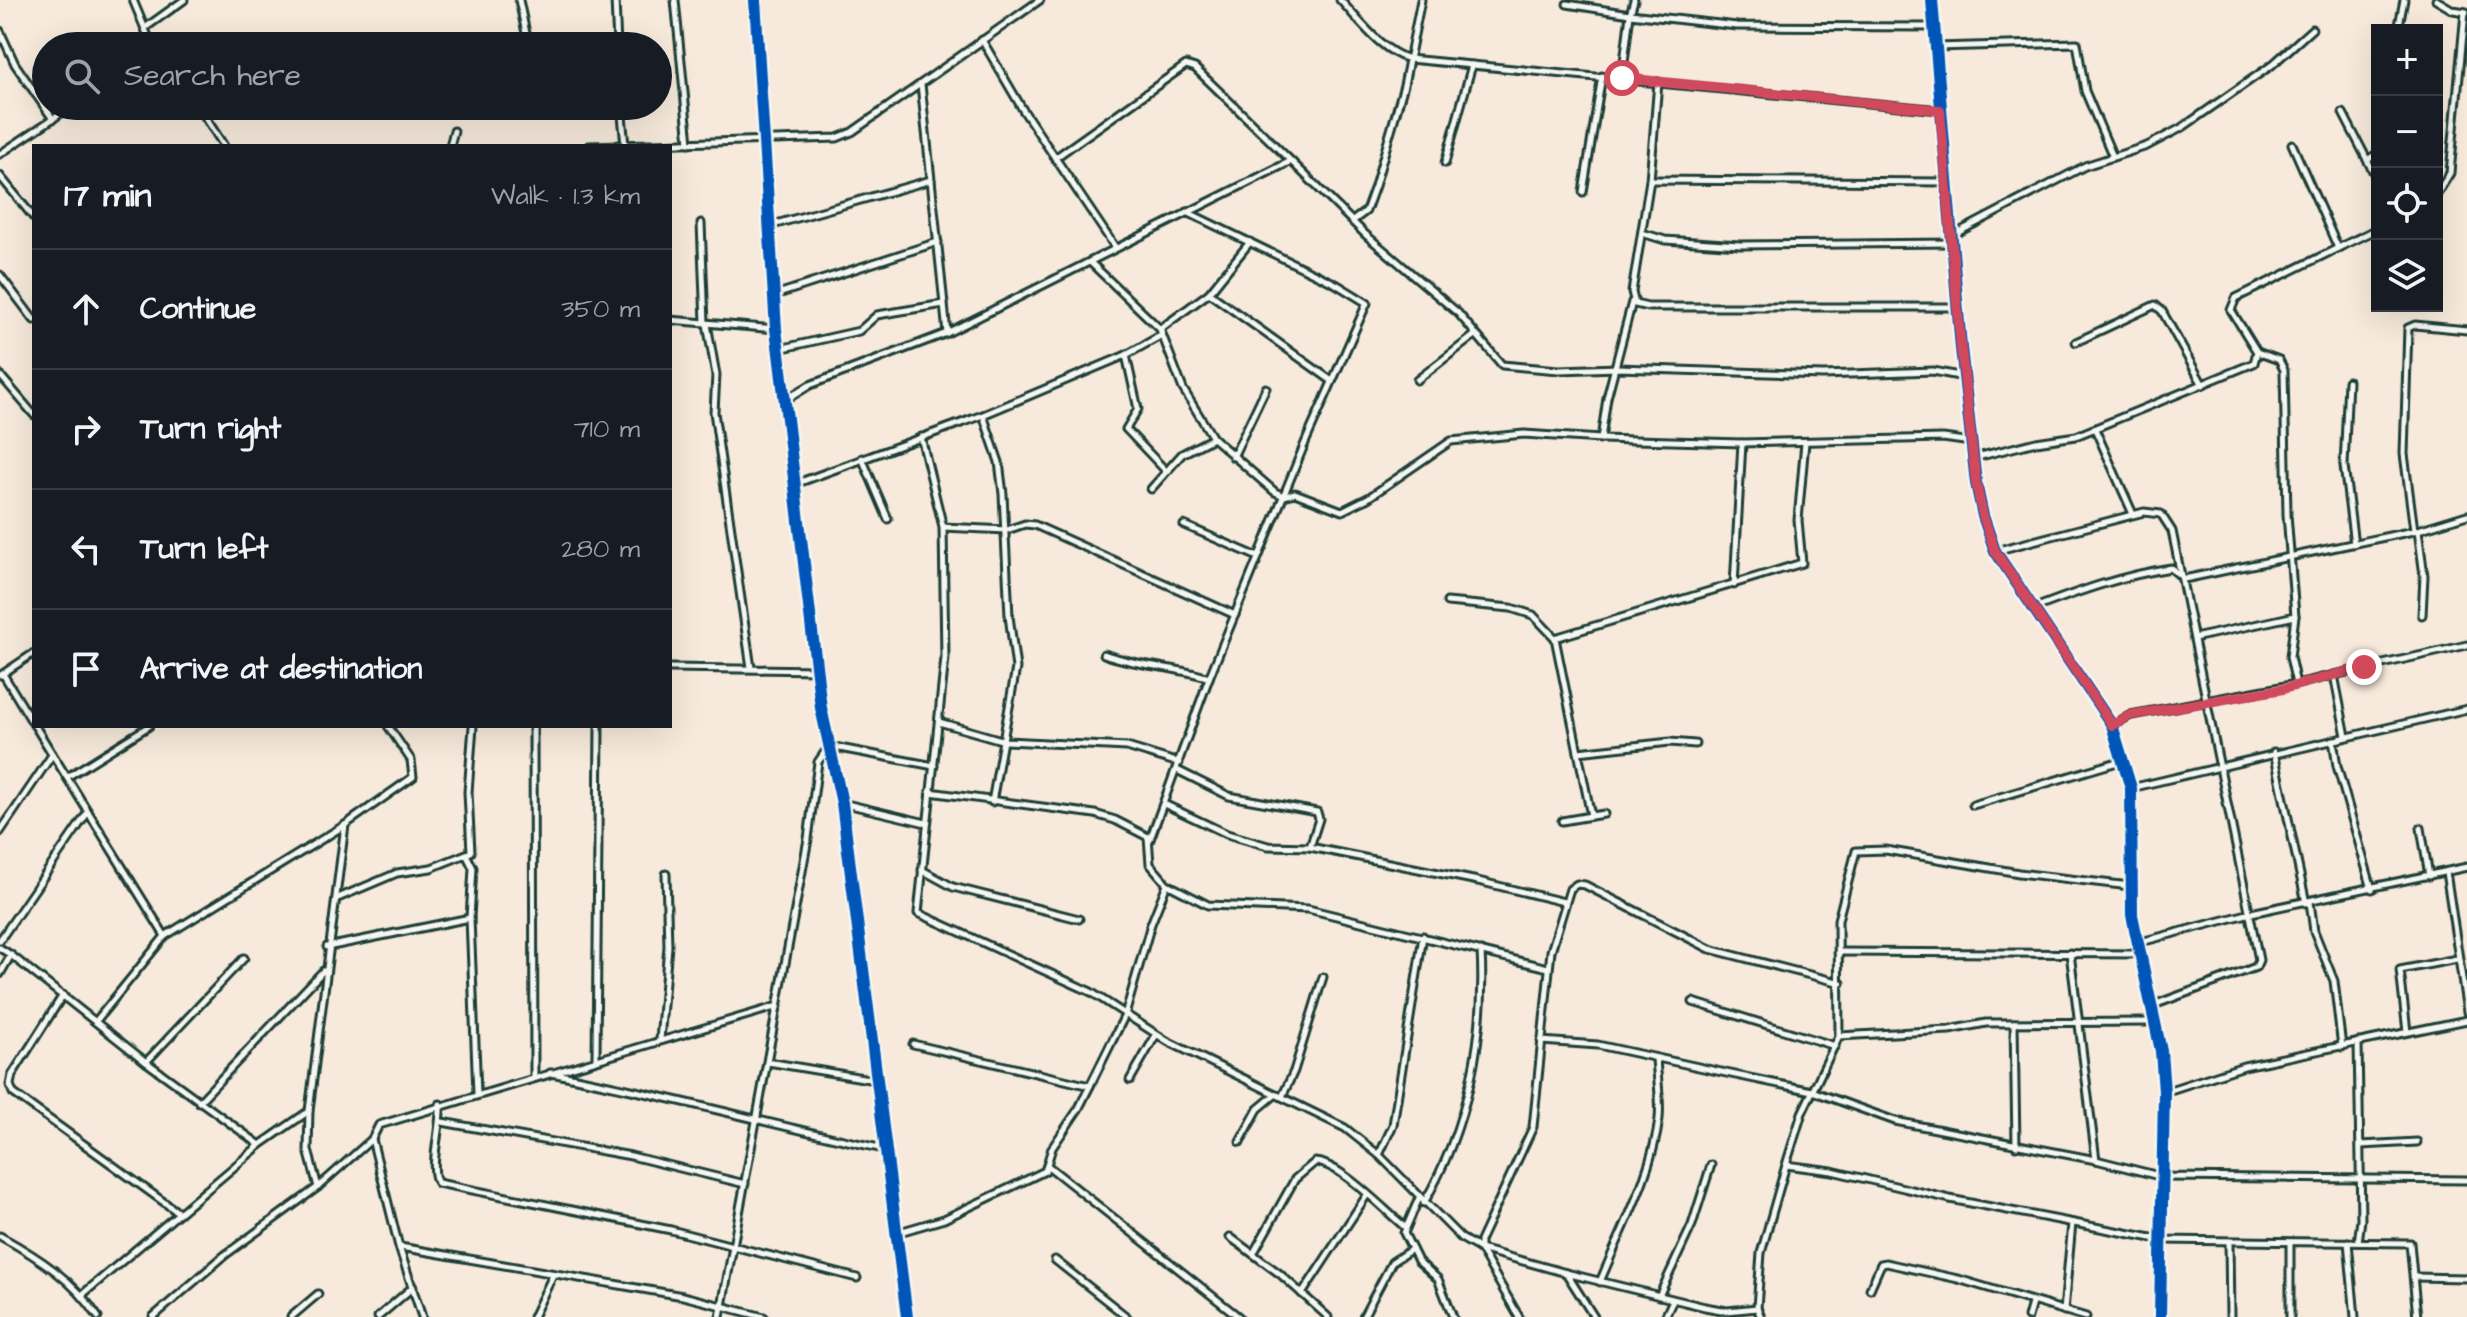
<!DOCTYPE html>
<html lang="en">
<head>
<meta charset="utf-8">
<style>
  body { margin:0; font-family:"Architects Daughter",sans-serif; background:#20242c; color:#f1f3f6 }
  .controls { position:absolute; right:24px; top:24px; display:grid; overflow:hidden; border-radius:0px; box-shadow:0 8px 32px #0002 }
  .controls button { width:72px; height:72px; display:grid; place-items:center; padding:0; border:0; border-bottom:2px solid #363941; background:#171b24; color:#f1f3f6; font:40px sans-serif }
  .stop { position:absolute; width:24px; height:24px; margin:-18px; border:6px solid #d1495b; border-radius:50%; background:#fff }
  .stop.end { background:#d1495b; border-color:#fff; box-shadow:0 2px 8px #0008 }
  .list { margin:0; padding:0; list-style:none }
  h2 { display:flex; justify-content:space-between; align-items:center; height:104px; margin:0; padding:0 32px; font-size:34px }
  h2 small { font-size:26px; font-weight:400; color:#9ea1a6 }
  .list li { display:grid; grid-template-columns:52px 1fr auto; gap:24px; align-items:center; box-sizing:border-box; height:120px; padding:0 32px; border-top:2px solid #363941 }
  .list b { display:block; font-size:30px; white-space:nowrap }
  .list em { font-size:26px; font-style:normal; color:#9ea1a6 }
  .icon { flex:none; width:44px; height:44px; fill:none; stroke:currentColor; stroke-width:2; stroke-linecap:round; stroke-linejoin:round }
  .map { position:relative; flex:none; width:2467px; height:1317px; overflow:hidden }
  .search { position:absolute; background:#171b24; box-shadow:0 8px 32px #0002; left:32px; top:32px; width:640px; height:88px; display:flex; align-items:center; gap:20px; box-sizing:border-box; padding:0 28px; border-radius:44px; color:#9ea1a6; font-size:30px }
  .panel { position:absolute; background:#171b24; box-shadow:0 8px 32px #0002; left:32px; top:144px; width:640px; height:584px; border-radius:0px }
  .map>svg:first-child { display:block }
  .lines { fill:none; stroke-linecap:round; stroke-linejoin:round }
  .street-casing { stroke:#1f3d34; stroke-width:11 }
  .secondary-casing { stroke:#1f3d34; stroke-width:13 }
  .street { stroke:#f6f6f2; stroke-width:5 }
  .secondary { stroke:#f6f6f2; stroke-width:7 }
  .cycleway-casing { stroke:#f6f6f2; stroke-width:17 }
  .cycleway { stroke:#0057b8; stroke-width:12 }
  .route { stroke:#d1495b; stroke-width:10 }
</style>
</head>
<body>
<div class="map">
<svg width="2467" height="1317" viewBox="0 0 2467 1317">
  <rect width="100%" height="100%" fill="#f7eadc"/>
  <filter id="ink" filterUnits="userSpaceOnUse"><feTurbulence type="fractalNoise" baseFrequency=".0125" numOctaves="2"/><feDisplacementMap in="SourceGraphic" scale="16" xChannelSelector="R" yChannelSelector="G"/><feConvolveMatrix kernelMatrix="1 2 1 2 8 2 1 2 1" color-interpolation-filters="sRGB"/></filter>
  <g filter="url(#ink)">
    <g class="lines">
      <defs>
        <g id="street">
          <polyline points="133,0 152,46"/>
          <polyline points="519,0 527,38 535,46"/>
          <polyline points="615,0 617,46"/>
          <polyline points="675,0 689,143"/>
          <polyline points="755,0 776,329 787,419 821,708 842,803 907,1317"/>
          <path d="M1340 0C1360 21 1381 51 1409 59L1940 110"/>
          <polyline points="1634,0 1630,14 1737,26 1932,27"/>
          <polyline points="2436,0 2453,10 2466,12"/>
          <polyline points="1567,4 1630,14 1622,78"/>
          <polyline points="145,28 184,0"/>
          <polyline points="2398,30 2404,0"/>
          <polyline points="0,31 15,64 53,119"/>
          <polyline points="982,40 1023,110 1115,247"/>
          <polyline points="1935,47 2077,43 2085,91 2113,157"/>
          <polyline points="1658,82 1650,180 1632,292 1635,304 1648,307 1957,307"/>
          <polyline points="921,84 947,333"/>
          <polyline points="198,106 224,146"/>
          <polyline points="621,106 625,145"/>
          <polyline points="2343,113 2377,179"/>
          <polyline points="2292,144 2338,248"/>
          <polyline points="450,146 454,131"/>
          <polyline points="589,146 837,138 852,132 1040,0"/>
          <polyline points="0,154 72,106"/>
          <polyline points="1055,158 1186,65 1195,68 1291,161"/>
          <polyline points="2367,160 2377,154"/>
          <polyline points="1445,163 1472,65"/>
          <polyline points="0,176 34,218"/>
          <polyline points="1650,180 1947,182"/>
          <polyline points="1583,192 1602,76"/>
          <polyline points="2437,194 2450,173 2465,12"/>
          <polyline points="1354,220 1366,211 1375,186 1404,85 1421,0"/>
          <polyline points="701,223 705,323"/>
          <polyline points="769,226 931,180"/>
          <polyline points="1642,233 1665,240 1740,245 1953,243"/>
          <polyline points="1953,235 2085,166 2147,146 2183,127 2272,65 2312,29"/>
          <polyline points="1090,262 1160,329 1183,389 1213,438 1275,492 1284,496 1295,493 1342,511 1368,498 1451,441 1524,434 1601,439 1607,398 1632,302"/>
          <polyline points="0,275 34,320"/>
          <polyline points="1209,293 1332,381"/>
          <polyline points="775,295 938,242"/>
          <polyline points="670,320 776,329"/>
          <polyline points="707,324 716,375 714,412 751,668"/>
          <polyline points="1160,329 1209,293 1250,242"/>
          <polyline points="2076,342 2155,305 2162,311 2203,385"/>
          <polyline points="779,349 859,331 877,315 944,304"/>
          <polyline points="1126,355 1138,409 1126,429 1166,471"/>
          <polyline points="0,375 34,415"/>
          <polyline points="1417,380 1475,335"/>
          <polyline points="2348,381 2344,466 2354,544"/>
          <polyline points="785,400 810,385 947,333 1291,161 1366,235 1458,313 1502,365 1559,370 1618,368 1823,375 1933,371 1964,377"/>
          <polyline points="983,415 999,462 1003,494 1009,616 1016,668 992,802"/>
          <polyline points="2095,429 2133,514"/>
          <polyline points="921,437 943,527 945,658 918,913 1091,992 1167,1041 1345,1128 1379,1155 1461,1238 1480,1249 1566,1273 1594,1317"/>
          <polyline points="1601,439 1742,443 1943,438 1971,442"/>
          <polyline points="1233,457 1266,388"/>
          <polyline points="862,458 888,519"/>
          <polyline points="1973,458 2036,442 2076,436 2254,363 2257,352 2231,310 2236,298 2377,229"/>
          <polyline points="795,484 983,415 1126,355 1162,335"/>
          <polyline points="1151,489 1182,454 1213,438"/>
          <polyline points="1184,525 1258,557"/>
          <polyline points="943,527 1007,530 1025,524 1035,525 1235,615"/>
          <polyline points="2414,530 2404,454 2408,328 2415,325 2467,330"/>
          <polyline points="2418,530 2424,576 2422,615"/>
          <polyline points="1995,551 2144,512 2161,514 2172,531 2259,960 2256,967 2151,1006"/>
          <polyline points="1734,585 1742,443"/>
          <polyline points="1447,602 1511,608 1533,615 1555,638"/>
          <path d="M2035 608C2079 591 2124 575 2171 568L2184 579 2418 530 2467 515"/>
          <polyline points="2194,638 2295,616"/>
          <path d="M1104 654C1139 667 1175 666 1209 678"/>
          <polyline points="670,668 819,670"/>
          <polyline points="3,674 34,725"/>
          <polyline points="1,675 34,653"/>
          <polyline points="2334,675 2467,645"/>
          <polyline points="2296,684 2334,675 2346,736"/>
          <polyline points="939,722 1005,741 1127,747 1179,763"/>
          <polyline points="2112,725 2131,715 2296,684 2290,657 2295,616 2287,514 2284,370 2279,360 2257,352"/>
          <polyline points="35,726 165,936"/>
          <polyline points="533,726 534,1077"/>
          <polyline points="2333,740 2337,766 2372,889"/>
          <polyline points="1578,752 1670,742 1695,744"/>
          <polyline points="2274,752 2306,903"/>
          <polyline points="1177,770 1229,796 1317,812 1319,819 1310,847"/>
          <polyline points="69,776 149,726"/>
          <polyline points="2131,788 2467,709"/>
          <polyline points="930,792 1095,814 1115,820 1148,837 1150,864 1167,884 1208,905 1308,909 1548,968"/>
          <polyline points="842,803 926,823"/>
          <polyline points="1164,804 1227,834 1268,846 1310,847 1478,881 1564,902"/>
          <polyline points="1973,805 2124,760"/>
          <polyline points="1591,816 1604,814"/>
          <polyline points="1562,821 1591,816 1555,638 1802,563 1798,520 1805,442"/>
          <polyline points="2421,828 2429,876"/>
          <polyline points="0,832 52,755"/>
          <polyline points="1149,842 1209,678 1305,443 1367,303 1336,284 1187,212"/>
          <polyline points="467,856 473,868 470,918 477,1094"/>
          <polyline points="922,870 953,887 1079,919"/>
          <polyline points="2446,872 2467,1012"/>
          <polyline points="338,898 397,873 431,868 471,852 468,792 473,726"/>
          <polyline points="2310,902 2314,931 2334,981 2342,1047"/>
          <polyline points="0,940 88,812"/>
          <polyline points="2137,943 2251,913 2467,867"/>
          <polyline points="327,947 470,918"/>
          <polyline points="0,948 11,955 0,974"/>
          <polyline points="1838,952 2139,954"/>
          <polyline points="2070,953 2096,1160"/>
          <polyline points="11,955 146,1062 260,1145"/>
          <polyline points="63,995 12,1075 10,1085 13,1093 179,1213"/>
          <polyline points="1693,1002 1835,1046"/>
          <polyline points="96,1021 165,936 345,825 413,777 411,760 388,726"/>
          <polyline points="2014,1023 2016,1146"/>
          <polyline points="2407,1032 2400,970 2457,959"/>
          <polyline points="1839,1036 1949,1030 1986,1023 2155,1022"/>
          <polyline points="660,1040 668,946 666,874"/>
          <polyline points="1541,1041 1598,1045 1726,1073 1812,1091 1895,1121 2096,1160 2163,1177 2467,1180"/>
          <polyline points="913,1044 1090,1086"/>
          <polyline points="596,1059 599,726"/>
          <polyline points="146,1062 244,958"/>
          <polyline points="768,1062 875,1080"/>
          <path d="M550 1073C662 1094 772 1125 884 1149"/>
          <polyline points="1130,1080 1156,1035"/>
          <polyline points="2164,1092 2244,1066 2467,1020"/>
          <polyline points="1282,1097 1294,1071 1323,977"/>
          <polyline points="199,1102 323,971"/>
          <path d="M440 1104C442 1124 428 1170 438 1183L671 1230 857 1278"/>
          <polyline points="442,1122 631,1156 745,1184"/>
          <polyline points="1240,1142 1258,1109 1276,1094"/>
          <polyline points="2361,1145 2417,1142"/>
          <polyline points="1379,1155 1393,1125 1423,936"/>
          <polyline points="1786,1165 1832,1171 1950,1199 2162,1240 2410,1243 2417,1317"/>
          <polyline points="1048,1166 1239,1317"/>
          <polyline points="318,1187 308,1150 309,1111 345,825"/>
          <polyline points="1419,1198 1404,1233 1418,1261 1438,1279 1453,1317"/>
          <path d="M1424 1203C1467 1128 1486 1037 1481 951"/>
          <polyline points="896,1233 944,1219 1045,1171 1052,1148 1079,1108 1125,1015 1151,924 1167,884"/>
          <path d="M0 1236C38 1257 74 1280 98 1317"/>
          <polyline points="1230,1237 1280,1274 1328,1317"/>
          <polyline points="2229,1242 2230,1317"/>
          <polyline points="2348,1242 2355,1317"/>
          <polyline points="2358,1242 2361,1220 2358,1042"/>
          <polyline points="400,1247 683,1296 764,1317"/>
          <path d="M1253 1254 1295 1179 1315 1162C1340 1163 1385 1211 1405 1227"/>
          <polyline points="1055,1260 1127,1317"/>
          <polyline points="1566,1273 1705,1307 1727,1311 1757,1308 1761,1317"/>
          <polyline points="2414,1277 2467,1278"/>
          <path d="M1600 1282C1621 1230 1652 1175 1659 1119 1661 1100 1657 1078 1656 1058"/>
          <polyline points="1870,1289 1881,1264 1886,1263 1958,1279 2086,1317"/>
          <polyline points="83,1294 260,1145 309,1111"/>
          <polyline points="1302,1294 1367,1195"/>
          <polyline points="1659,1296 1692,1225 1711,1165"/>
          <polyline points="1757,1308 1761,1253 1786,1165 1802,1113 1839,1036 1838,920 1856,851 1886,850 2019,873 2130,886"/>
          <polyline points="2064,1311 2072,1223"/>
          <polyline points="153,1317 225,1255 318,1187 372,1139"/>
          <polyline points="291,1317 318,1294"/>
          <polyline points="378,1317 413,1287"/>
          <polyline points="422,1317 399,1247 372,1139 379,1125 778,1006"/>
          <polyline points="533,1317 553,1275"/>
          <polyline points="720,1317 808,839 818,762 829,746 934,766"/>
          <polyline points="1363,1317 1392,1262 1412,1249"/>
          <polyline points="1519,1317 1480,1249 1480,1241 1533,1127 1551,951 1570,889 1577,884 1585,885 1710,949 1841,983"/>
          <polyline points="1665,1317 1673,1300"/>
          <polyline points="2028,1317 2032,1303"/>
          <polyline points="2290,1317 2290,1244"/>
        </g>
        <polyline id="secondary" points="1932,0 1961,348 1976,483 1983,516 1995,551 2112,725 2131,788 2132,915 2161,1051 2164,1092 2160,1317"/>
      </defs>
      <use href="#street" class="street-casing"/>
      <use href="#secondary" class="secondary-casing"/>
      <use href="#street" class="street"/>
      <use href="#secondary" class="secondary"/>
      <defs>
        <g id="cycleway">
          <polyline points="755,0 776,329 787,419 821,708 842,803 907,1317"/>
          <polyline points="1932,0 1961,348 1976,483 1983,516 1995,551 2112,725 2131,788 2132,915 2161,1051 2164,1092 2160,1317"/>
        </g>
      </defs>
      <use href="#cycleway" class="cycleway-casing"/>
      <use href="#cycleway" class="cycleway"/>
    </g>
  </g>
  <g class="lines" filter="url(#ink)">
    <polyline class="route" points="1622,78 1940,110 1961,348 1976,483 1983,516 1995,551 2112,725 2131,715 2283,689 2364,667"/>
  </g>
</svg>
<div class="controls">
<button>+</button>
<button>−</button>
<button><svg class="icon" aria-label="locate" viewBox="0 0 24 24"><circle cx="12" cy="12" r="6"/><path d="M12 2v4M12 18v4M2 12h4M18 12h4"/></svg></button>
<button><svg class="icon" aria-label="layers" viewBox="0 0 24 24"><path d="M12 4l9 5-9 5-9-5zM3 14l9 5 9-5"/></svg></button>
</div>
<div class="stop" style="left:1622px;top:78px"></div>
<div class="stop end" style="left:2364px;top:667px"></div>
<div class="search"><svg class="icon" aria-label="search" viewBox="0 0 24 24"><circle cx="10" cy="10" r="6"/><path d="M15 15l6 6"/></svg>Search here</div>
<section class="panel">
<h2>17 min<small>Walk · 1.3 km</small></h2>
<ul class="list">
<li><svg class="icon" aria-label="ahead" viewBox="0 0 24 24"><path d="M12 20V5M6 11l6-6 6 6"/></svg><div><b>Continue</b></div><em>350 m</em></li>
<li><svg class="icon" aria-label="right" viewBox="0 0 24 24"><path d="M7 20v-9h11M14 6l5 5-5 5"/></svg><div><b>Turn right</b></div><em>710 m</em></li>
<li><svg class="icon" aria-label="left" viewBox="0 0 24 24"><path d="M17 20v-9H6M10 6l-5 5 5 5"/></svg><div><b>Turn left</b></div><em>280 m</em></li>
<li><svg class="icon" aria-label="arrive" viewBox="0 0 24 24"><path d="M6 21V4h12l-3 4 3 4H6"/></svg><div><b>Arrive at destination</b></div></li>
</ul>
</section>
</div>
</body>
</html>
